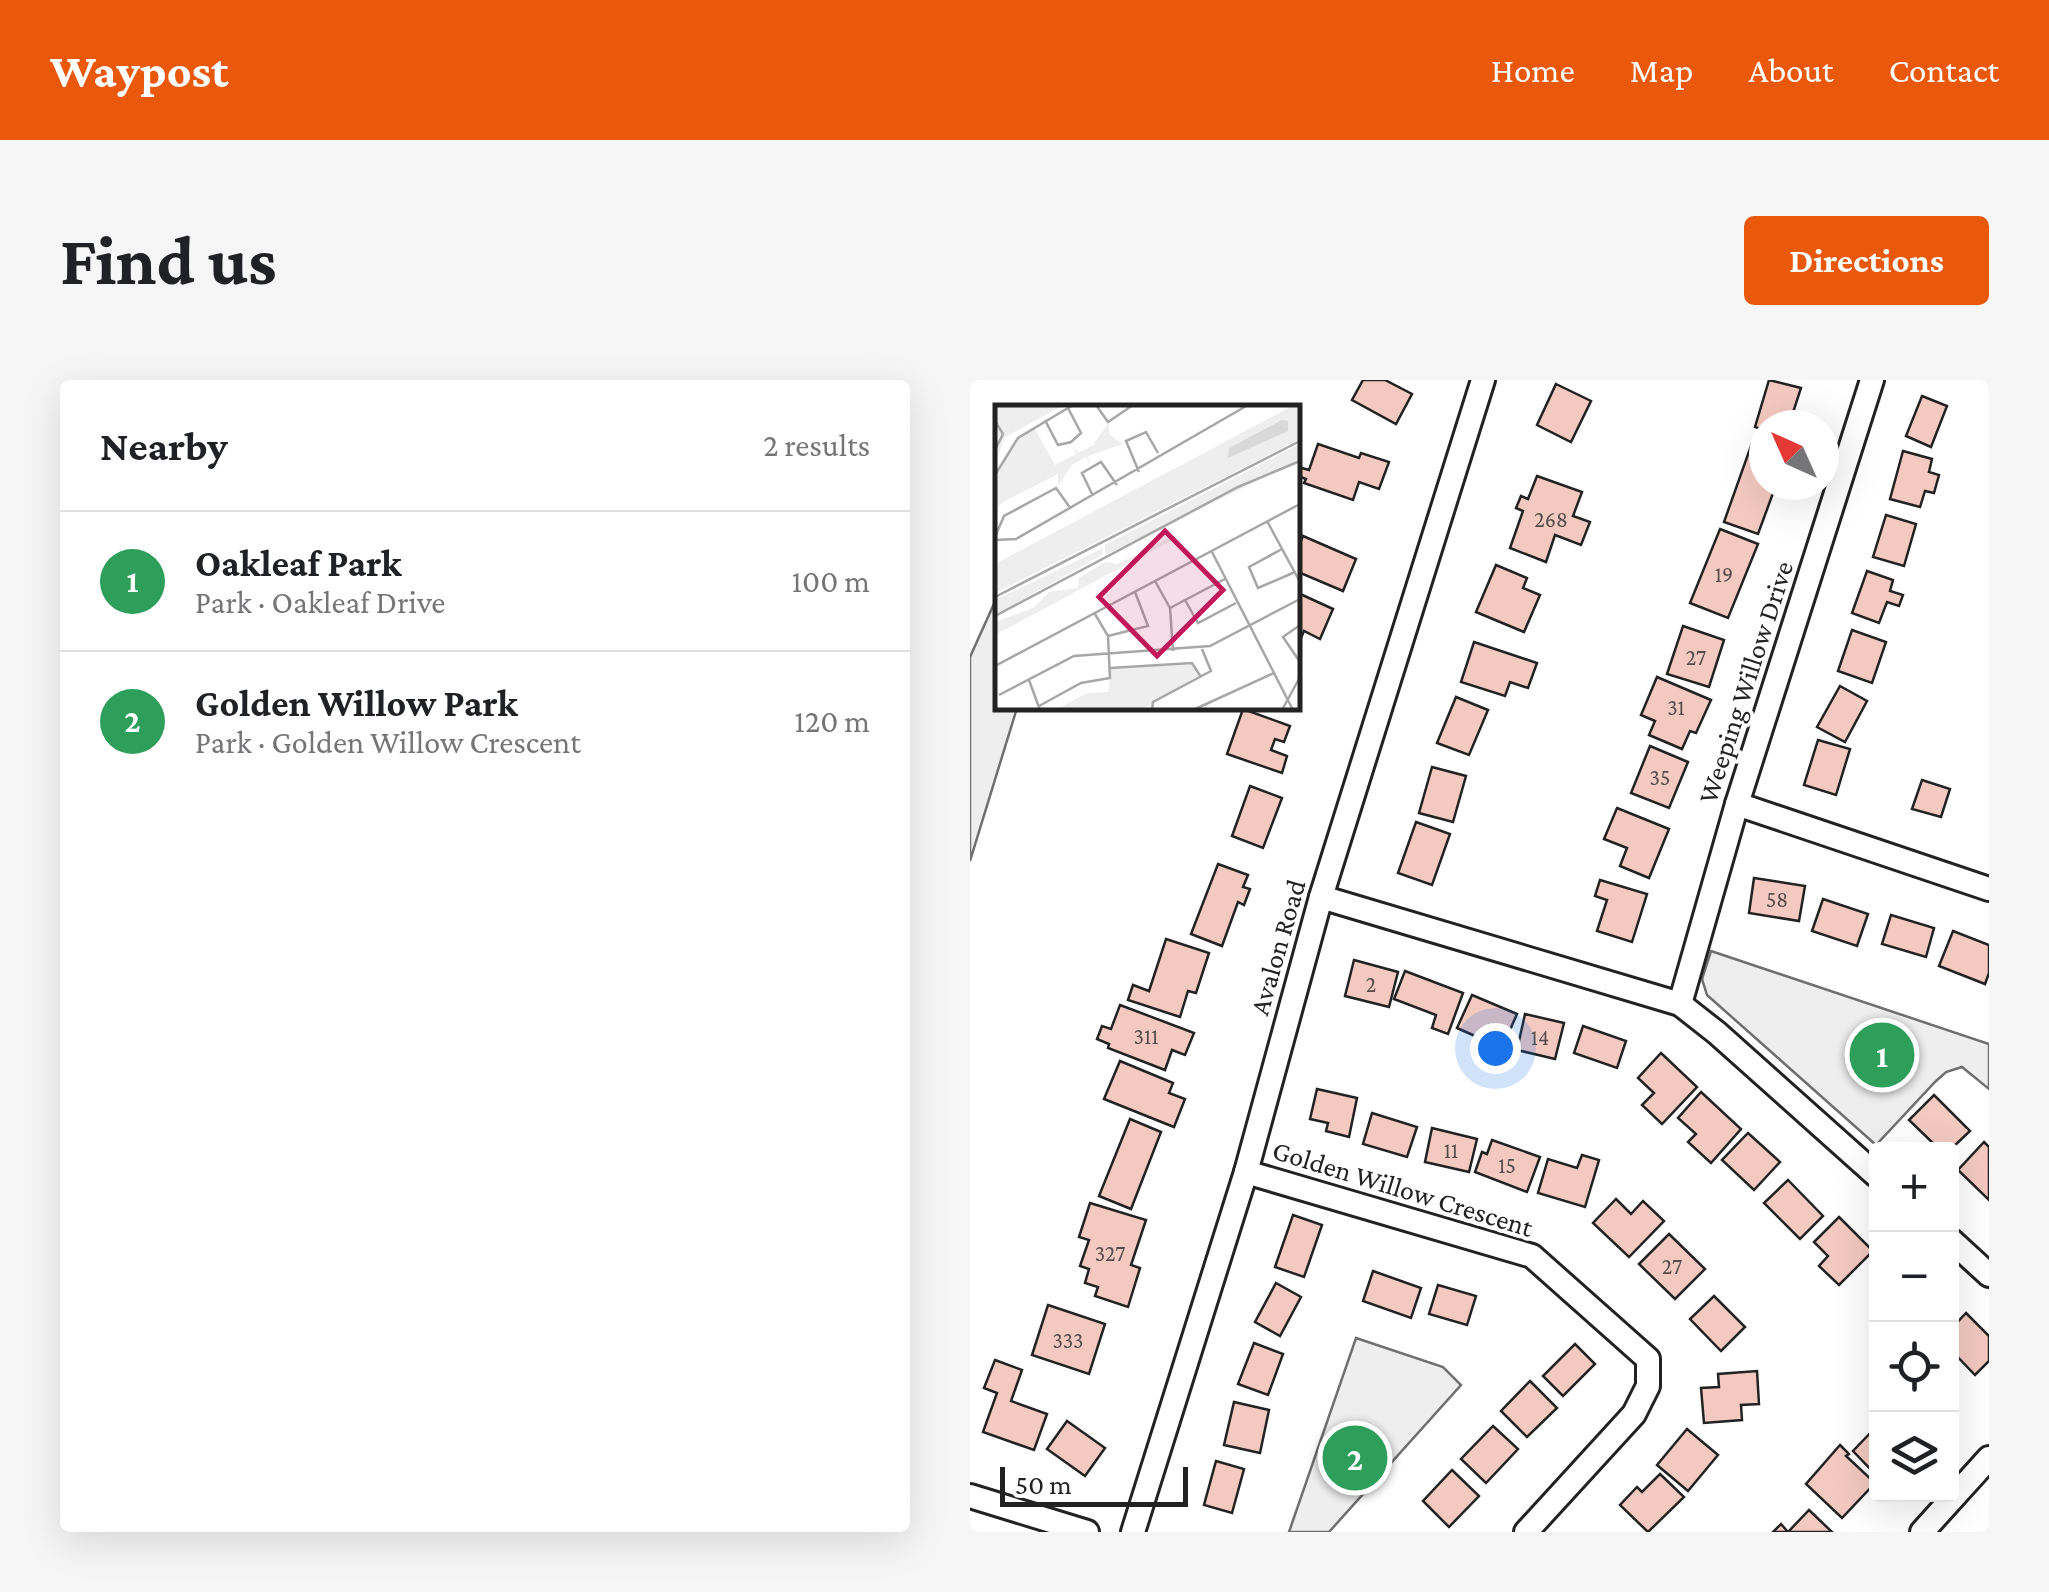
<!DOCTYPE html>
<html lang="en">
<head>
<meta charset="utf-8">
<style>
  body { margin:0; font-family:"Crimson Pro",serif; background:#f6f6f6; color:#202124 }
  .controls { position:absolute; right:30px; bottom:30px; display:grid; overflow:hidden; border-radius:10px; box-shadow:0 10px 40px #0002 }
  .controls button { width:90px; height:90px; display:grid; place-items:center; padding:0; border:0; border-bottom:2px solid #e0e0e0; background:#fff; color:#202124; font:50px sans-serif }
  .compass { position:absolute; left:779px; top:30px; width:90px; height:90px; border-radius:50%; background:#fff; box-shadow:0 10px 40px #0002; rotate:315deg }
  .scale { position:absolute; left:30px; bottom:25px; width:188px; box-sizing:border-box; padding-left:10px; border:5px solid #222; border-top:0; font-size:28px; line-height:35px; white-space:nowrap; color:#222; -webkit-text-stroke:8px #fff; paint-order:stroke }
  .you { position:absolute; left:525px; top:668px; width:35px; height:35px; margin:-25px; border:8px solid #fff; border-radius:50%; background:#1a73e8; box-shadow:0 0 0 15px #1a73e833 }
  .badge { display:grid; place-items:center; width:65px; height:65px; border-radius:50%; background:#ea580c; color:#fff; font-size:32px; font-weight:700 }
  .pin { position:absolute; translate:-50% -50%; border:5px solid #fff; box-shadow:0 2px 10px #0006 }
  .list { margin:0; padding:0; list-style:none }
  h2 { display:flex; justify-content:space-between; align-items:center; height:130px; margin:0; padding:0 40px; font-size:42px }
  h2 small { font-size:32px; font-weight:400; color:#757577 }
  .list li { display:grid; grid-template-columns:65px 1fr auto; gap:30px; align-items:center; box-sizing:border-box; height:140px; padding:0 40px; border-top:2px solid #e0e0e0 }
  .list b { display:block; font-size:38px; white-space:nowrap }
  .list p { margin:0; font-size:32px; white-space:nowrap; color:#757577 }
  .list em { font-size:32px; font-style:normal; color:#757577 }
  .icon { flex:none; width:55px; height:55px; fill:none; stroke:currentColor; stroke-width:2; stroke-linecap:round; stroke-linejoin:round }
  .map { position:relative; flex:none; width:1019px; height:1152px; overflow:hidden; border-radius:10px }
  header { display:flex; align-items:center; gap:60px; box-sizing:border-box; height:140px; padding:0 50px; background:#ea580c; color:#fff }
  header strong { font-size:48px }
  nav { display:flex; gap:55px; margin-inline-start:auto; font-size:35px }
  .intro { display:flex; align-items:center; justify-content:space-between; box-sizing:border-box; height:240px; padding:0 60px }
  h1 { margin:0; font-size:70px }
  .button { padding:25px 45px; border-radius:10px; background:#ea580c; color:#fff; font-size:35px; font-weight:700 }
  main { display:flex; gap:60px; padding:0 60px }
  aside { flex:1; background:#fff; border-radius:10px; box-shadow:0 10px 40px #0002 }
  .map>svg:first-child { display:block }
  .green { fill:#eee; stroke:#6f6f6f; stroke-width:2.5 }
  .building { fill:#f3c9c0; stroke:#222; stroke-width:2.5 }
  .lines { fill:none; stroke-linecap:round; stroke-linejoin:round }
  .street-casing { stroke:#222; stroke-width:28 }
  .street { stroke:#fff; stroke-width:22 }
  .labels { text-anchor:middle; stroke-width:8; stroke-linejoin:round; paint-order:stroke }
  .number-label { font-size:22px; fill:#564c4a }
  .street-label { font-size:28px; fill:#222; stroke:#fff }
  .inset-road { fill:none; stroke:#a7a7a7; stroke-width:2.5 }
  .view { fill:#c2185b; fill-opacity:0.15; stroke:#c2185b; stroke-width:5 }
  .inset-edge { fill:none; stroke:#222; stroke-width:5 }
</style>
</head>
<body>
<header>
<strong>Waypost</strong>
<nav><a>Home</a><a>Map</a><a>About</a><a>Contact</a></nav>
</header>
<div class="intro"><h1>Find us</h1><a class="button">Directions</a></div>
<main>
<aside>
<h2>Nearby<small>2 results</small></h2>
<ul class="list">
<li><span class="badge" style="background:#2e9e5b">1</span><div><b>Oakleaf Park</b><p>Park · Oakleaf Drive</p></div><em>100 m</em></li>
<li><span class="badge" style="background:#2e9e5b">2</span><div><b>Golden Willow Park</b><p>Park · Golden Willow Crescent</p></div><em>120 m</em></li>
</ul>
</aside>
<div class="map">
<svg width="1019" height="1152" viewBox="0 0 1019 1152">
  <rect width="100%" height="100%" fill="#fff"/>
  <g class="green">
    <polygon points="27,217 28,328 47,328 0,481 0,277"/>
    <polygon points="741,571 1019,664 1019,709 992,687 976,692 965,702 906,765 737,615 732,599"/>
    <polygon points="386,958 473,987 491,1005 359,1152 319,1152"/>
  </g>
  <g class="building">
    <polygon points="393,0 415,0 442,14 426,44 382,20"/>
    <polygon points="799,0 831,8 819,45 794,45 794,50 785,47"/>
    <polygon points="586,4 621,21 601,62 567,45"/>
    <polygon points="952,16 977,26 961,67 936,56"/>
    <polygon points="782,63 794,67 794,105 806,105 788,154 754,142"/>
    <polygon points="348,64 389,78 391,73 419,82 409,109 389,102 383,120 334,103 336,99 328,96 328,87 339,90"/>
    <polygon points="933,71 962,79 959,92 969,95 964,113 955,111 950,127 920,119"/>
    <polygon points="567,96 612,112 603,136 620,142 611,165 585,155 576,182 540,168 553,131 546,128 551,116 558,119"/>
    <polygon points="916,135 946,144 934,186 903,177"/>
    <polygon points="750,149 788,164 758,238 720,223"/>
    <polygon points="333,156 386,179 373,211 328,192 328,168"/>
    <polygon points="526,185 557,198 553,208 570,215 554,252 506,232"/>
    <polygon points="897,191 923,200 920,211 933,215 929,226 917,222 909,243 882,233"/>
    <polygon points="328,213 363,229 350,259 334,251 328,265"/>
    <polygon points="713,246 754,260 739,307 697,294"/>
    <polygon points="882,250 916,262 902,303 868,291"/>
    <polygon points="504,262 567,283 558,308 540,302 535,316 491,302"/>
    <polygon points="687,297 741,320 726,353 720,351 712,369 679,355 685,341 671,335"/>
    <polygon points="870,306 897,321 875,362 847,347"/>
    <polygon points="486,317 518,330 499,375 467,363"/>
    <polygon points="273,329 320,346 314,362 305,359 301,370 317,376 312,393 257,374"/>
    <polygon points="848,360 880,369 866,415 834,405"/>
    <polygon points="680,366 718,382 699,428 661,413"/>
    <polygon points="462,387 496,396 483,442 449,433"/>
    <polygon points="952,400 980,409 971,437 942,429"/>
    <polygon points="280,406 312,418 293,468 262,456"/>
    <polygon points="647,428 699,449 679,498 650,486 657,468 634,459"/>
    <polygon points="446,442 480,454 462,505 428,493"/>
    <polygon points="248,484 278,495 273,507 280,509 274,525 268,522 252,566 221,554"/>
    <polygon points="784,498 835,506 829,541 779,533"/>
    <polygon points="630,500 677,514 662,562 627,551 637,520 625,516"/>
    <polygon points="853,519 898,534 887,566 842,551"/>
    <polygon points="921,535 964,548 956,577 912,564"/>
    <polygon points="983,551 1019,565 1019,593 1015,604 969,586"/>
    <polygon points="196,559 239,573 226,613 218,611 210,637 158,620 163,605 179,611"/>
    <polygon points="384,580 428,592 419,627 375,616"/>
    <polygon points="435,591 493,613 478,654 462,648 466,635 424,619"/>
    <polygon points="502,615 547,634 532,668 487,648"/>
    <polygon points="150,625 224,653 215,675 202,670 195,690 138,668 139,664 127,659 132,646 141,649"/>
    <polygon points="555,634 594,643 585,679 547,670"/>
    <polygon points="613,646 656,661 647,688 604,673"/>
    <polygon points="691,673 727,707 692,744 672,725 684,713 668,698"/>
    <polygon points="150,681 203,703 199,713 215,719 204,747 134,719"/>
    <polygon points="347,709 387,718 379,757 356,751 358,743 340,739"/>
    <polygon points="731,712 771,749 741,783 718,762 726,754 708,738"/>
    <polygon points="964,715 1000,751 981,769 969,769 939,740"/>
    <polygon points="402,733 447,747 437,777 393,764"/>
    <polygon points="160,739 191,752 161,829 129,816"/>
    <polygon points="462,748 507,759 499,792 455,782"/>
    <polygon points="778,753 810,782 784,810 752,780"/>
    <polygon points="522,760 570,777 557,812 505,792 512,772 517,774"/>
    <polygon points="1014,762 1019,767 1019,820 988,790"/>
    <polygon points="612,775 629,780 615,827 568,813 578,779 607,788"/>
    <polygon points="818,800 853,836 830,859 794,823"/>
    <polygon points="646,819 661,834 673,821 694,841 659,877 623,843"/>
    <polygon points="120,823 176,840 161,885 170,888 158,927 125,916 128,907 115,903 119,889 110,886 119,860 109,857"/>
    <polygon points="323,835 352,845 334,897 305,887"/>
    <polygon points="869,837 903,871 869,905 849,886 858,876 844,862"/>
    <polygon points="699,854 735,889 705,919 669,884"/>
    <polygon points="403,891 451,908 441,938 393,921"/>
    <polygon points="306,903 331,917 310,956 285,942"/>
    <polygon points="468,905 506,916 497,945 459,934"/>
    <polygon points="744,916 775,947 751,971 720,939"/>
    <polygon points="78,925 135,944 119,994 62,975"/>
    <polygon points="996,933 1019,956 1019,981 1005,995 982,971 982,948"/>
    <polygon points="284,963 313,974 298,1015 268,1004"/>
    <polygon points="605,964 625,984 593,1016 573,996"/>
    <polygon points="25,980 52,990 41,1021 77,1034 64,1070 13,1052 27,1013 14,1008"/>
    <polygon points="787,991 789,1024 771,1025 772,1040 734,1043 731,1008 749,1007 748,994"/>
    <polygon points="560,1001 587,1028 557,1057 531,1031"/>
    <polygon points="264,1022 299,1030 290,1073 254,1065"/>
    <polygon points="97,1041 135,1068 115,1096 77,1069"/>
    <polygon points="523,1046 548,1069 516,1103 491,1079"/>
    <polygon points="906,1047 906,1095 883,1071"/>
    <polygon points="717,1049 748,1075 718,1111 687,1085"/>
    <polygon points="870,1065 879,1074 876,1076 905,1103 872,1138 836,1104"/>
    <polygon points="246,1081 274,1089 262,1133 234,1125"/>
    <polygon points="482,1090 509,1116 479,1147 453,1121"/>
    <polygon points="690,1094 714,1117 678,1152 650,1125 667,1107 672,1112"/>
    <polygon points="839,1130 862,1152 803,1152 811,1144 818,1152"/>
  </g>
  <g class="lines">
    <defs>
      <g id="street">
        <polyline points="767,424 1019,509"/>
        <polyline points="351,517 710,624 747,653 906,795"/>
        <polyline points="710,624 767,424 902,0"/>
        <polyline points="276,792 562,876 678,979 678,1006 664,1034 556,1152"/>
        <polyline points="982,861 1019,895"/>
        <polyline points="0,1116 117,1152"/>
        <polyline points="163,1152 276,792 351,517 513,0"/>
        <polyline points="952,1152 1019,1078"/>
      </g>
    </defs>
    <use href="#street" class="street-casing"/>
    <use href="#street" class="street"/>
  </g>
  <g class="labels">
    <g class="number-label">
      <text x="581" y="147">268</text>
      <text x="754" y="202">19</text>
      <text x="726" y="285">27</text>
      <text x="706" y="335">31</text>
      <text x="690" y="405">35</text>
      <text x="807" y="527">58</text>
      <text x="401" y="612">2</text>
      <text x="176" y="664">311</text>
      <text x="570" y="665">14</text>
      <text x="481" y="778">11</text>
      <text x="537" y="793">15</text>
      <text x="140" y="881">327</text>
      <text x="702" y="894">27</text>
      <text x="98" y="968">333</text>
    </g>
    <g class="street-label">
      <text transform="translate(775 302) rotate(-72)" y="10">Weeping Willow Drive</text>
      <text transform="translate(307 567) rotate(-74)" y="10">Avalon Road</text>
      <text transform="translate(433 808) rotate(17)" y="10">Golden Willow Crescent</text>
    </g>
  </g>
  <g transform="translate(25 25)">
    <rect width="305" height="305" fill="#fff"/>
    <path d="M0 0H69L10 32 0 59ZM299 0H305V34L0 188V159ZM113 18 115 30 128 39 93 51 96 61 91 52 77 60 63 81V69L10 96 3 101 0 129V75L17 40 39 22 60 60 81 49 77 38 83 48 98 40ZM305 39V55L110 150V140ZM174 133 179 134 0 230V217L40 202 54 187 83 183 84 173 110 157 123 159ZM108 143 107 150 0 210V195ZM198 259 204 270 146 305H60L92 288 113 287 116 263Z" fill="#eee"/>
    <path d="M287 15 293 16V26L233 53 234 43Z" fill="#d9d9d9"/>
    <path class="inset-road" d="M101 0 113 17 138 0M50 15 63 40 76 37 86 28 73 3M0 16 8 29 0 45M144 67 131 36 151 27 163 48M0 70 23 33 78 0M98 91 87 68 106 57 122 80M272 116 305 177M0 132 9 111 61 83 76 104M0 135 21 134 253 0M287 144 254 162 263 183 300 167M217 147 298 305M160 176 175 203 178 246M0 192 305 36M190 195 203 218 241 198M175 203 230 174M0 211 243 82 305 56M305 220 288 232 305 257M113 231 153 221 140 187M0 261 305 99M115 263 197 258 206 272M34 275 45 305M4 290 79 251 215 241 305 194M44 301 86 278 115 273 113 231 100 209M157 305 158 297 216 266 207 244M198 305 279 268M287 305 305 272"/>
    <path class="view" d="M170 126 228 185 162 251 104 192Z"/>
    <rect width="305" height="305" class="inset-edge"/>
  </g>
</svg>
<div class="controls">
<button>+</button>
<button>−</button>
<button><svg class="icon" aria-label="locate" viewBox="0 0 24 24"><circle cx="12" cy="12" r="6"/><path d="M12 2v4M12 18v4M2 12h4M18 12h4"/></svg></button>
<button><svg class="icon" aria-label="layers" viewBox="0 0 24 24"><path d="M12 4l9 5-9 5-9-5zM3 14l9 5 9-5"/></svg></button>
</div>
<svg class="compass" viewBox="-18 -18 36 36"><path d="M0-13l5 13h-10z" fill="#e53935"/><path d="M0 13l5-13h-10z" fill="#757577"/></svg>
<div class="scale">50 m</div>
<div class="you"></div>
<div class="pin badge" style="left:912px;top:675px;background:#2e9e5b">1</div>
<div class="pin badge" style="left:385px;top:1078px;background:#2e9e5b">2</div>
</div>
</main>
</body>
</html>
